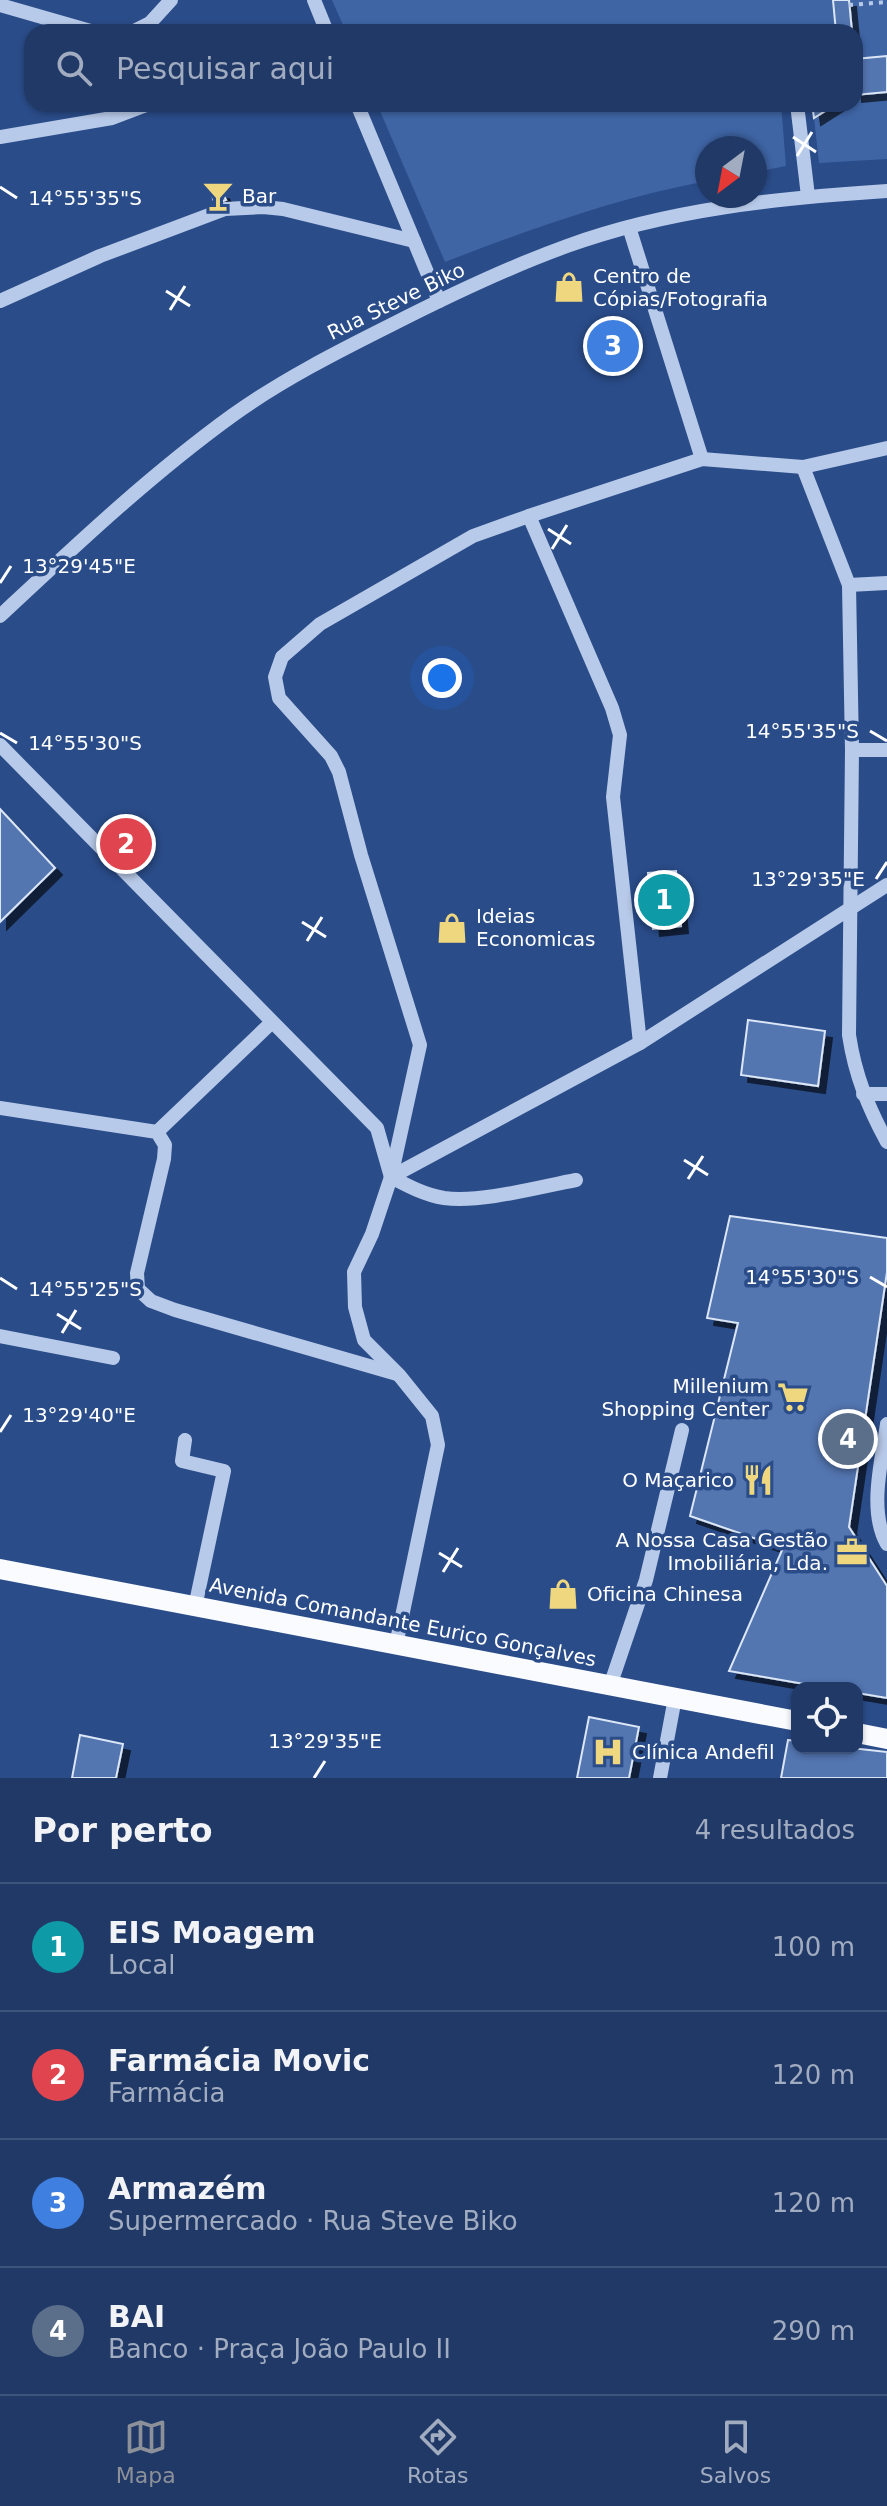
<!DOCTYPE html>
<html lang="pt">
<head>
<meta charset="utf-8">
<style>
  body { margin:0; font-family:"DejaVu Sans",sans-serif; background:#28406d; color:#f1f3f6 }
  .controls { position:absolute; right:24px; bottom:24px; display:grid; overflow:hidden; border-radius:16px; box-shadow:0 2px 6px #0004 }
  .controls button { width:72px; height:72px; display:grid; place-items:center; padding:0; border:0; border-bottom:2px solid #3d537b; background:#203967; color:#f1f3f6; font:40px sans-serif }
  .compass { position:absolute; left:695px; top:136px; width:72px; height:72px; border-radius:50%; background:#203967; box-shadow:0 2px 6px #0004; rotate:212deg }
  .you { position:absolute; left:442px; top:678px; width:28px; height:28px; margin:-20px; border:6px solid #fff; border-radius:50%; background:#1a73e8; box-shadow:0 0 0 12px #1a73e833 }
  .badge { display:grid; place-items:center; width:52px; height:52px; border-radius:50%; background:#8c9099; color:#fff; font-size:26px; font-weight:700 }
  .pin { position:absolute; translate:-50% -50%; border:4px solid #fff; box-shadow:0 2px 8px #0006 }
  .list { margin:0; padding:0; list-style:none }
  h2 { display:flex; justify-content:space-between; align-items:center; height:104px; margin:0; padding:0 32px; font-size:34px }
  h2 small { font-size:26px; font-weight:400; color:#a2acc0 }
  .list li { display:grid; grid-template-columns:52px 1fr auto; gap:24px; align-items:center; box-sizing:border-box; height:128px; padding:0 32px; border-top:2px solid #3d537b }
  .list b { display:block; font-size:30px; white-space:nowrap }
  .list p { margin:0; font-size:26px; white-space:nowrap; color:#a2acc0 }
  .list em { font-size:26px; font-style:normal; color:#a2acc0 }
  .icon { flex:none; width:44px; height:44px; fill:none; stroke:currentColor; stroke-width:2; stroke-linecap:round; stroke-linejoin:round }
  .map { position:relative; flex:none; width:887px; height:1778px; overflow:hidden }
  .search { position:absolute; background:#203967; box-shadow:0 2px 6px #0004; left:24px; right:24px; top:24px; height:88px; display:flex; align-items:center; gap:20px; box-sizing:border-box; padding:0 28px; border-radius:24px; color:#a2acc0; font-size:30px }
  .sheet { height:616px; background:#203967 }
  nav { display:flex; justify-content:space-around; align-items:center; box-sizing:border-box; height:112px; border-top:2px solid #3d537b; background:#203967; font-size:22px; color:#a2acc0 }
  nav a { display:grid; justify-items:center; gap:4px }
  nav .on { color:#8c9099 }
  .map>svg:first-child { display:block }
  .green { fill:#3f65a5 }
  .building { fill:#5375b0; stroke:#dbe6f7; stroke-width:2; filter:url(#shadow) }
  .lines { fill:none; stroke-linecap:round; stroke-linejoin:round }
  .path { stroke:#b8cae9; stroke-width:4; stroke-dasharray:4 6; stroke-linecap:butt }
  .minor { stroke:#b8cae9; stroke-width:14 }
  .major { stroke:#fafbfe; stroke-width:20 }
  .ticks { fill:none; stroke:#fff; stroke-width:3 }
  .labels { text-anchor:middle; stroke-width:7; stroke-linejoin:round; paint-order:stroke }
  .poi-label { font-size:20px; fill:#fff; stroke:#2a4c89; text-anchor:start }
  .street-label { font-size:20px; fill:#fff; stroke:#2a4c89 }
  .ticks-label { font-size:20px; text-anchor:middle; fill:#fff; stroke:#2a4c89; stroke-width:7; stroke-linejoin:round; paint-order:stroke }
</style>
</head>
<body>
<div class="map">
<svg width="887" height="1778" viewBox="0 0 887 1778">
  <defs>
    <filter id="shadow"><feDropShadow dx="7" dy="7" stdDeviation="0" flood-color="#0009"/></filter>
  </defs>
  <rect width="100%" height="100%" fill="#2a4c89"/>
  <g class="green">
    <polygon points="332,0 833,0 836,32 346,32"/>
    <polygon points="849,0 887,0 887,56 855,59 855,32 852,32"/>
    <polygon points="887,92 887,159 819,163 814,118 836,104 855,104 855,95"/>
    <path d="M377 104H781L786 166 755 172V148H707V181C616 198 531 229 445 262Z"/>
  </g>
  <g class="building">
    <polygon points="833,0 849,0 852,32 836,32"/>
    <polygon points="887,56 887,92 855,95 855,59"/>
    <polygon points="812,104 836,104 814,118"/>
    <polygon points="222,192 226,200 215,204 211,193"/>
    <polygon points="619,336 630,351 604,353 597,341"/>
    <polygon points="0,809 55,868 0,922"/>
    <polygon points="676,871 681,926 653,929 648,873"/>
    <polygon points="748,1020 825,1031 818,1086 741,1075"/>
    <polygon points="730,1216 887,1238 887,1272 849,1527 887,1586 887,1698 857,1693 857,1688 827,1688 729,1671 783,1548 690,1516 738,1323 707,1318"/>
    <polygon points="589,1717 639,1727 629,1778 577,1778"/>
    <polygon points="80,1735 123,1744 116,1778 72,1778"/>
    <polygon points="788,1740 797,1741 797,1748 851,1748 887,1752 887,1778 781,1778"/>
  </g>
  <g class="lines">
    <polyline class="path" points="849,5 887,2"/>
    <g class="minor">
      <polyline points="314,0 327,32"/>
      <polyline points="0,5 94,32"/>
      <polyline points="132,32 150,23 171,0"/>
      <polyline points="357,104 439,301"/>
      <polyline points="797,104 808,196"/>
      <polyline points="0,137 112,118 149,104"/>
      <polyline points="629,227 702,459"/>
      <polyline points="0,301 100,256 225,209 263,207 283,209 414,241"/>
      <path d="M803 467 849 585 852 750 849 1035C855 1075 868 1107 887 1142"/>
      <polyline points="529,516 612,708 620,735 613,797 640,1043"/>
      <polyline points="849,585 887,583"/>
      <path d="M0 616C75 546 150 475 233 415 282 380 337 352 391 325 448 296 506 268 567 246 669 209 779 198 887 191"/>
      <path d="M0 745 377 1128 391 1177C408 1186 425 1195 444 1198 481 1203 539 1187 576 1180"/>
      <polyline points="852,750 887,750"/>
      <polyline points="863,1094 887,1094"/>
      <polyline points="0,1108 157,1132 165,1145 164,1159 137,1273 138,1289 151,1301 175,1310 397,1374"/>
      <polyline points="157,1132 271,1023"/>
      <polyline points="391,1177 640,1043 887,885"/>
      <polyline points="0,1336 113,1358"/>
      <path d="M887 1424C882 1459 868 1511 887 1544"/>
      <polyline points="185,1440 182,1461 224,1471 195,1607"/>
      <polyline points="396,1645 438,1445 432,1416 399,1375 364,1340 355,1307 354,1272 372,1234 391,1177 420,1045 361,855 339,772 331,756 279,698 275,677 282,657 320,624 473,536 529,516 702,459 803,467 887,448"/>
      <polyline points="610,1686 646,1580 682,1430"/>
      <polyline points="660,1778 675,1698"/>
    </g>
    <g class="major">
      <polyline points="0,1569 797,1721"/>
      <polyline points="857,1733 887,1739"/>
    </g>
  </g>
  <path class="ticks" d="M793 137 816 152M797 156 812 132M0 187 17 198M166 291 190 306M170 310 185 286M548 529 571 544M552 549 567 525M0 583 11 566M870 731 887 741M0 733 17 743M876 879 887 862M302 922 326 937M307 941 322 917M684 1160 708 1175M688 1179 703 1156M870 1277 887 1287M0 1278 17 1289M57 1314 81 1329M62 1333 76 1310M0 1432 11 1415M439 1553 462 1567M443 1572 458 1548M314 1778 325 1761"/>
  <defs>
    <symbol id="bar-bare" viewBox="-9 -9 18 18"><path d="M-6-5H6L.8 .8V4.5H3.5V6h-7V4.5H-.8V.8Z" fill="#efd77f" stroke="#2a4c89" stroke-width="2.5" paint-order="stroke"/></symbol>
    <symbol id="shop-bare" viewBox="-9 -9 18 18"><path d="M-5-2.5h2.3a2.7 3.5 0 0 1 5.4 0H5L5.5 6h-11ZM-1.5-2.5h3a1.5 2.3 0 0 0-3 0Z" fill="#efd77f" stroke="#2a4c89" stroke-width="2.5" paint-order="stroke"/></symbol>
    <symbol id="supermarket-bare" viewBox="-9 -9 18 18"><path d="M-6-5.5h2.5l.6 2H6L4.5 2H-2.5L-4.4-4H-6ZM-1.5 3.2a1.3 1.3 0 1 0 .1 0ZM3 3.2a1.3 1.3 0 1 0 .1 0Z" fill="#efd77f" stroke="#2a4c89" stroke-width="2.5" paint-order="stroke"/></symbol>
    <symbol id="restaurant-bare" viewBox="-9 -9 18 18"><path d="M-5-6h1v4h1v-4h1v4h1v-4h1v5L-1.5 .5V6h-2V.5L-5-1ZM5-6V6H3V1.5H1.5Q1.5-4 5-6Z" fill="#efd77f" stroke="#2a4c89" stroke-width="2.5" paint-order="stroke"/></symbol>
    <symbol id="office-bare" viewBox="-9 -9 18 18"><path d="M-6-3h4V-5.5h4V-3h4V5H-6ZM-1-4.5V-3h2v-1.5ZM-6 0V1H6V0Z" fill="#efd77f" stroke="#2a4c89" stroke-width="2.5" paint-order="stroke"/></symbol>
    <symbol id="hospital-bare" viewBox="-9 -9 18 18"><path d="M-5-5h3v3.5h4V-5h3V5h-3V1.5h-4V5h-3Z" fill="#efd77f" stroke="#2a4c89" stroke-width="2.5" paint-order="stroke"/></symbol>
  </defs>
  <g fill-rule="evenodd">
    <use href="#bar-bare" x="196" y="174" width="44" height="44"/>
    <use href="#shop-bare" x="547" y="265" width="44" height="44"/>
    <use href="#shop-bare" x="430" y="906" width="44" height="44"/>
    <use href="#supermarket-bare" x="771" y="1375" width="44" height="44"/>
    <use href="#restaurant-bare" x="736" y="1458" width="44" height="44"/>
    <use href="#office-bare" x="830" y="1530" width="44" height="44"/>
    <use href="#shop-bare" x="541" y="1572" width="44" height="44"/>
    <use href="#hospital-bare" x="586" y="1730" width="44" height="44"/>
  </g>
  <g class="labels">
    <g class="poi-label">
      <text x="242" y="203">Bar</text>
      <text x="593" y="283">Centro de<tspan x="593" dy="23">Cópias/Fotografia</tspan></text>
      <text x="476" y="923">Ideias<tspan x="476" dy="23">Economicas</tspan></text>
      <text x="769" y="1393" text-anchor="end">Millenium<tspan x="769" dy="23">Shopping Center</tspan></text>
      <text x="734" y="1487" text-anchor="end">O Maçarico</text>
      <text x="828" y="1547" text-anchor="end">A Nossa Casa Gestão<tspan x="828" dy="23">Imobiliária, Lda.</tspan></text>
      <text x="587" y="1601">Oficina Chinesa</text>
      <text x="632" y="1759">Clínica Andefil</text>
    </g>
    <g class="street-label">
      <text transform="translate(396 301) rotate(-26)" y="7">Rua Steve Biko</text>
      <text transform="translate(403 1622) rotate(11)" y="7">Avenida Comandante Eurico Gonçalves</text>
    </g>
  </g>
  <g class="ticks-label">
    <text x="85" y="205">14°55'35"S</text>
    <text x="79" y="573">13°29'45"E</text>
    <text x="802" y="738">14°55'35"S</text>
    <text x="85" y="750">14°55'30"S</text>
    <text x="808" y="886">13°29'35"E</text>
    <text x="802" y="1284">14°55'30"S</text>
    <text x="85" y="1296">14°55'25"S</text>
    <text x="79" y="1422">13°29'40"E</text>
    <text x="325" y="1748">13°29'35"E</text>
  </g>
</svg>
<div class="controls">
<button><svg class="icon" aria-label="locate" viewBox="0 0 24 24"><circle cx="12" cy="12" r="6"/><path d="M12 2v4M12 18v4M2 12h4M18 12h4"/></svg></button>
</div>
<svg class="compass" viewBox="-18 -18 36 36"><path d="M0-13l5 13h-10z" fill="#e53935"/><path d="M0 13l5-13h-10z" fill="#a2acc0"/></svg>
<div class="you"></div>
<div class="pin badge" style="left:664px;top:900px;background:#0f9aa8">1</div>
<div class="pin badge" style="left:126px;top:844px;background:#e0444e">2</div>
<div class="pin badge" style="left:613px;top:346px;background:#3f7fe0">3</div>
<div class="pin badge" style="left:848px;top:1439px;background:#5c6f8a">4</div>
<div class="search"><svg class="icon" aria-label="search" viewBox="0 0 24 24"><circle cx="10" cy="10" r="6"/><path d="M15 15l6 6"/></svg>Pesquisar aqui</div>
</div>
<section class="sheet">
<h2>Por perto<small>4 resultados</small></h2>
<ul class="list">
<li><span class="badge" style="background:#0f9aa8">1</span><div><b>EIS Moagem</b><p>Local</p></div><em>100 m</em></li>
<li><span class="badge" style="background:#e0444e">2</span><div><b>Farmácia Movic</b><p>Farmácia</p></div><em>120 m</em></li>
<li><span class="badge" style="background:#3f7fe0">3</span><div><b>Armazém</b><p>Supermercado · Rua Steve Biko</p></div><em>120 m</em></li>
<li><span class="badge" style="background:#5c6f8a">4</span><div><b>BAI</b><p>Banco · Praça João Paulo II</p></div><em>290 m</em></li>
</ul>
</section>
<nav>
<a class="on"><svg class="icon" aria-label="map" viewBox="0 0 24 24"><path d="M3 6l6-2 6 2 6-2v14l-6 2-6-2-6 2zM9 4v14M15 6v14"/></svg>Mapa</a>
<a><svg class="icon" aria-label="directions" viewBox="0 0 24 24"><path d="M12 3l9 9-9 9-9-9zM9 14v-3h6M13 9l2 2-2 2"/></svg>Rotas</a>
<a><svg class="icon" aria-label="saved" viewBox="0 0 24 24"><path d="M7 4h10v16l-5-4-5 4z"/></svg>Salvos</a>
</nav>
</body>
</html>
